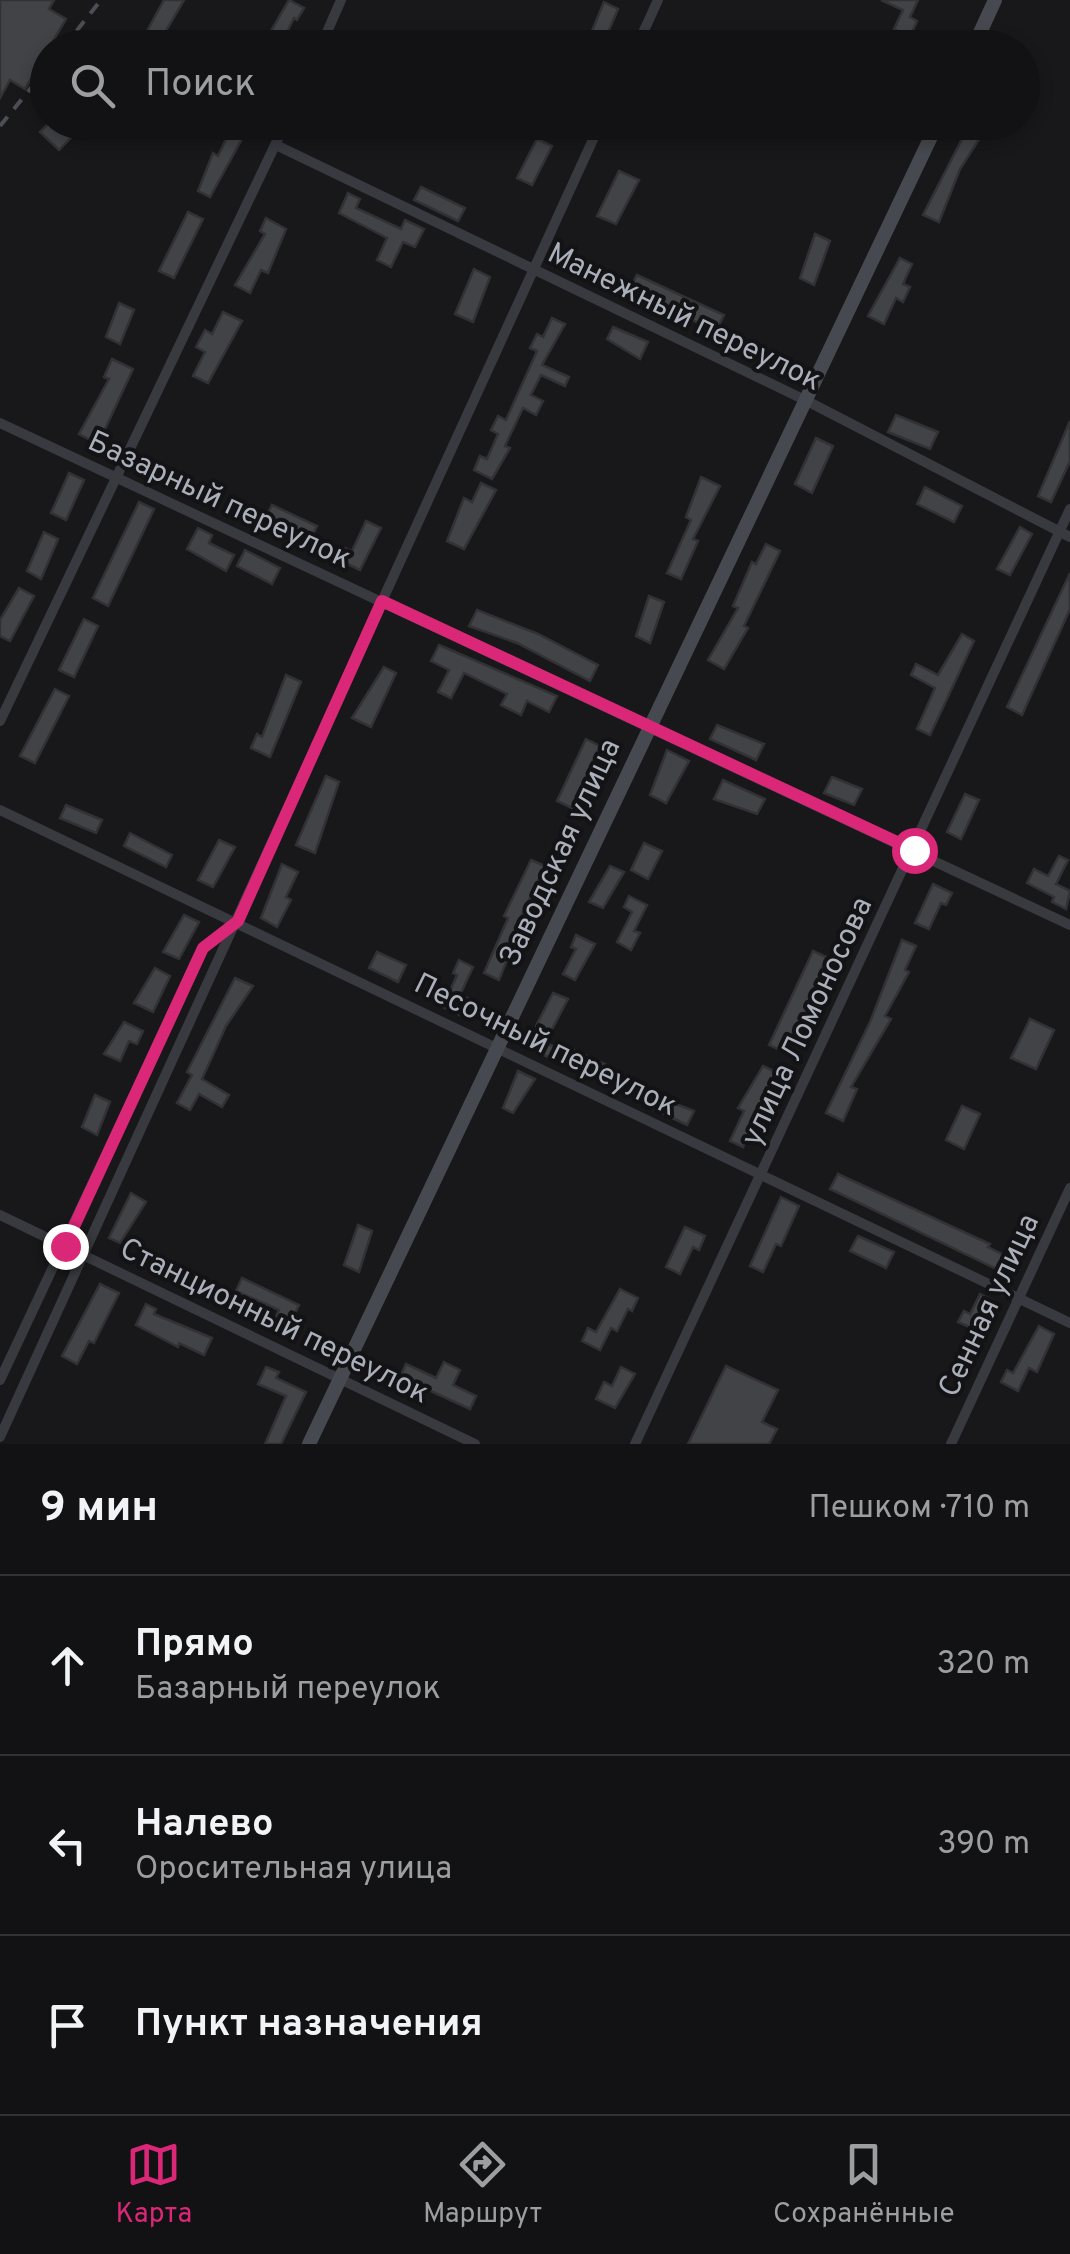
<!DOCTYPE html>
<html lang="ru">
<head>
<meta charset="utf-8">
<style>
  body { margin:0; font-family:Overpass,sans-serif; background:#1b1b1d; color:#f1f3f6 }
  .stop { position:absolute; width:30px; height:30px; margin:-22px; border:8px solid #db2777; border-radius:50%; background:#fff }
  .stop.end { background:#db2777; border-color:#fff; box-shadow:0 2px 10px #0008 }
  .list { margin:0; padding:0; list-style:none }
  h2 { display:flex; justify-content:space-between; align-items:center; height:130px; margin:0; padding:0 40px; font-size:42px }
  h2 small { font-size:32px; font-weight:400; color:#9c9ea0 }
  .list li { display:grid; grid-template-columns:65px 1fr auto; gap:30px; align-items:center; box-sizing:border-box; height:180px; padding:0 40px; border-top:2px solid #313234 }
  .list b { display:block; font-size:38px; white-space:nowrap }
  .list p { margin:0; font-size:32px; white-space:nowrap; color:#9c9ea0 }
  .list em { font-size:32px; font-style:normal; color:#9c9ea0 }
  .icon { flex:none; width:55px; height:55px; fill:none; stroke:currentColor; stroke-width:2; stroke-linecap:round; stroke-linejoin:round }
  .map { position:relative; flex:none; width:1070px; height:1444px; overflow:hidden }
  .search { position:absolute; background:#121214; box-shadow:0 5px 15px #0003; left:30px; right:30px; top:30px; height:110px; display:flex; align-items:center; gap:25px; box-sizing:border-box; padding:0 35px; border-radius:55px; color:#9c9ea0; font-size:38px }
  .sheet { height:670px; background:#121214 }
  nav { display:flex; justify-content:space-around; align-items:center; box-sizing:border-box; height:140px; border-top:2px solid #313234; background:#121214; font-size:28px; color:#9c9ea0 }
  nav a { display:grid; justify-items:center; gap:5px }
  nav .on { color:#db2777 }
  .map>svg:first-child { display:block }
  .building { fill:#424347; stroke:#323236; stroke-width:2.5 }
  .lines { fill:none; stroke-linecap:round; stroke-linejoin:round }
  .street { stroke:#393a40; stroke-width:10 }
  .secondary { stroke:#474950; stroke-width:14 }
  .rail { stroke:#4c4e55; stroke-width:4; stroke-dasharray:12 10; stroke-linecap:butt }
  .route { stroke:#db2777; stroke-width:12 }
  .labels { text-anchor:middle; stroke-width:8; stroke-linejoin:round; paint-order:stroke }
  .street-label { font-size:30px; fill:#aaafba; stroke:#131315 }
</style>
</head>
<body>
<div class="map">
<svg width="1070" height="1444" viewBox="0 0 1070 1444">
  <rect width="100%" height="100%" fill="#18181a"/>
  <g class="building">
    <polygon points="0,0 54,0 49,9 66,19 25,89 10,80 0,98"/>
    <polygon points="164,0 184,0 156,48 142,40"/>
    <polygon points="289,0 304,8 297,20 294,18 279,48 261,48"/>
    <polygon points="881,0 918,0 910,17 917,21 910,37 894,29 903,10"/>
    <polygon points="604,2 618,9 603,44 589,38"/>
    <polygon points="50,122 86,122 59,150 40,132"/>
    <polygon points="963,122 982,122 978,131 983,133 960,169 939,222 923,215 962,139 956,136"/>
    <polygon points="230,131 243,137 210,197 198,191 213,153 218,156"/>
    <polygon points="537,139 552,146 532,185 517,178"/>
    <polygon points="619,171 639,180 616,224 597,216"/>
    <polygon points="421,187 465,208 458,221 414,200"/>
    <polygon points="348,193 360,199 356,208 401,229 405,220 424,229 415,247 403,242 391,267 377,260 387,238 339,213"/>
    <polygon points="188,212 203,219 174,278 159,271"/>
    <polygon points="266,218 286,229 268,273 261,270 250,293 235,285 265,234 260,231"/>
    <polygon points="815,234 830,241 814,285 800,278"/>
    <polygon points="900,258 912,264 903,284 910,287 903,302 896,298 884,324 868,316"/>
    <polygon points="474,269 490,277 473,322 455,314"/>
    <polygon points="637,275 724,315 716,331 629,291"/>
    <polygon points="119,303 134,310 120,344 106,337"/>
    <polygon points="223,312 242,321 208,383 193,376 205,352 196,347 205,330 212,334"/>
    <polygon points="552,318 565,324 542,365 569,377 565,386 541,375 531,395 543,401 536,415 523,408 505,446 510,448 492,479 474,470 480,456 487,459 498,434 491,430 498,416 506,420 537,351 530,348 537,334 543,337"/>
    <polygon points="613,327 648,342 640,359 607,339"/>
    <polygon points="112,359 133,369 98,444 79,434 109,379 104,377"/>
    <polygon points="896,415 938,432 930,449 888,432"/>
    <polygon points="1070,421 1070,461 1051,502 1038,496"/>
    <polygon points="816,438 833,446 812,493 795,484"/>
    <polygon points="69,473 84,480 66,520 51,513"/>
    <polygon points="701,477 720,486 693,539 698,541 681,579 667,573 691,520 686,517"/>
    <polygon points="481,483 496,490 464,549 447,541 464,498 472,502"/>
    <polygon points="925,487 962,506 954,522 917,504"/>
    <polygon points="139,502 154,509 108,606 93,598"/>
    <polygon points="272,505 317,526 309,542 264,521"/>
    <polygon points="366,521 381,528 360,570 339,560 345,548 352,551"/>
    <polygon points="1020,527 1032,534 1010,575 997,569"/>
    <polygon points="198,528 212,535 209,543 234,555 226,571 187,549"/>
    <polygon points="44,532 58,539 41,579 27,571"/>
    <polygon points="766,544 780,551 744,626 748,628 724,669 708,660 738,608 733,606 752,562 756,564"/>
    <polygon points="245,550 280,568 272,584 237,566"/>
    <polygon points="1070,573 1070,609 1022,715 1007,707"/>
    <polygon points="19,588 34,596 10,641 0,636 0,620"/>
    <polygon points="649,596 664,602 650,643 636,636"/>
    <polygon points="477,610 538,634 598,665 590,681 517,643 469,626"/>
    <polygon points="84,619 98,626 74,677 59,670"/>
    <polygon points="962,634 974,641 930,735 917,729 935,688 911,675 916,664 938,675"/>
    <polygon points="439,645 557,696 549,712 527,701 521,715 501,705 507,694 464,673 451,698 438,692 449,670 431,661"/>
    <polygon points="384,667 396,673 371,727 352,718"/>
    <polygon points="286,675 301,682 270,757 251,748 257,734 262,737"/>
    <polygon points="55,689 69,696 35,763 20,756"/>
    <polygon points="717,725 764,744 756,760 710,739"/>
    <polygon points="586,739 600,746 572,808 557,801"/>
    <polygon points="667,750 689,761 666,803 650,795"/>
    <polygon points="326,776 339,782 315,853 296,845"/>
    <polygon points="832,777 862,789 854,805 824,793"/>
    <polygon points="723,780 765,799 757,814 714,799"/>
    <polygon points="965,794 979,800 961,839 947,832"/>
    <polygon points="66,805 102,820 96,833 60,818"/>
    <polygon points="130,833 172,855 166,867 124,846"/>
    <polygon points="219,840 235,847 213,887 198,880"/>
    <polygon points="644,843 662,851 648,879 631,870"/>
    <polygon points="1059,856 1068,860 1056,884 1070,891 1066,909 1052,902 1054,897 1027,883 1034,869 1048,876"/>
    <polygon points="531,860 545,866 511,938 515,940 499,980 484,973 508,918 504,916"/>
    <polygon points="282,864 298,872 286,897 291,900 277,927 261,918"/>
    <polygon points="610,866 624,872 603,908 589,902"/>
    <polygon points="933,884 952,893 946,905 941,903 929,929 915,923"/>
    <polygon points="629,896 647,905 634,931 640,933 631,950 617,942 632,912 624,907"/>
    <polygon points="184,915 199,922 179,959 163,952"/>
    <polygon points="576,935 595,944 575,980 563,974 576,949 571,947"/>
    <polygon points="902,940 916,946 905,970 909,972 885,1016 891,1019 851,1087 857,1089 843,1121 826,1113 870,1022"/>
    <polygon points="813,951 826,957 807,1009 782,1051 769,1045"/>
    <polygon points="377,952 406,965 398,982 369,968"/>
    <polygon points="459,960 473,967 460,995 474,1001 466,1018 443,1007 457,975 453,973"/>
    <polygon points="155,968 170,976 153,1012 134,1003"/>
    <polygon points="235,978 253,986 226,1026 202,1079 229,1095 222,1107 199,1094 190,1110 177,1103 192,1075 187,1072"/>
    <polygon points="553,993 568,999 550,1033 536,1026"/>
    <polygon points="1030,1019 1054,1030 1036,1069 1011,1058"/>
    <polygon points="124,1022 143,1031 137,1044 129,1041 120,1061 104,1054"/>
    <polygon points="542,1041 567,1053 570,1048 609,1066 602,1080 536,1052"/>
    <polygon points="763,1066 776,1072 743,1147 730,1141 744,1111 738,1108"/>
    <polygon points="518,1071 535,1079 513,1113 503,1108"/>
    <polygon points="95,1095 110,1102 97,1135 82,1127"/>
    <polygon points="652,1095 694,1111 687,1125 647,1106"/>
    <polygon points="962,1106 980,1114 964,1149 946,1140"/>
    <polygon points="838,1174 990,1244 988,1247 1018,1262 1011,1276 830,1189"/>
    <polygon points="131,1193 146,1202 120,1243 109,1238"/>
    <polygon points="781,1197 799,1206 781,1246 776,1244 763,1272 750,1266"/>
    <polygon points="358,1225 372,1231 359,1272 344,1265"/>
    <polygon points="685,1227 705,1236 699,1250 693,1247 680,1274 666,1267"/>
    <polygon points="858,1236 894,1252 886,1268 850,1251"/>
    <polygon points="242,1278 299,1305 289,1326 275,1319 279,1310 236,1291"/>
    <polygon points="100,1284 119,1293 94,1343 89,1341 77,1364 62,1356"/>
    <polygon points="620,1289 638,1298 632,1311 628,1309 617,1331 611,1328 600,1350 582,1341 588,1328 596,1332"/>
    <polygon points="980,1294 994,1301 980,1332 958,1322 964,1311 970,1314"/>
    <polygon points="146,1304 156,1309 154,1314 212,1338 204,1355 179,1343 178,1347 136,1325"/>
    <polygon points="1039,1326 1054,1334 1037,1372 1029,1368 1018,1391 1001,1382 1007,1370 1013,1373"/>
    <polygon points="444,1362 460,1370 453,1385 476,1396 470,1409 400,1377 406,1364 436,1378"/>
    <polygon points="726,1366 778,1390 762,1422 777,1429 769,1444 688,1444"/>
    <polygon points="266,1367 279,1372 276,1378 306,1392 281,1444 265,1444 286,1396 258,1384"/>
    <polygon points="621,1367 635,1374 615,1408 596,1399 604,1382 612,1386"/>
  </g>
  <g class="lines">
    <g class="street">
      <polyline points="320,48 341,0"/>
      <polyline points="636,48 658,0"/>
      <polyline points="276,145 807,401 1070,537"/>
      <polyline points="0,423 1070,925"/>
      <polyline points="0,721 286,122"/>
      <polyline points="0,810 1070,1323"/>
      <polyline points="0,1215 475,1444"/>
      <polyline points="0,1380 203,948 237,923"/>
      <polyline points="0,1437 601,122"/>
      <polyline points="635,1444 1070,509"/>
      <polyline points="951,1444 1070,1188"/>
    </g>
    <g class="secondary">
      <polyline points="973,48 995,0"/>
      <polyline points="309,1444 938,122"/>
    </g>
    <g class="rail">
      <polyline points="63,48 101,0"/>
      <polyline points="0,126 48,67"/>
    </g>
  </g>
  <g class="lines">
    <polyline class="route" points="65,1246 203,948 238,921 382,601 914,850"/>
  </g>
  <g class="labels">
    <g class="street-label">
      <text transform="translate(685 316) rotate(26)" y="10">Манежный переулок</text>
      <text transform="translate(220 499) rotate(25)" y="10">Базарный переулок</text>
      <text transform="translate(559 852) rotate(-65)" y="10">Заводская улица</text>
      <text transform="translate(806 1021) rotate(-65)" y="10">улица Ломоносова</text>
      <text transform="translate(546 1044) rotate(26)" y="10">Песочный переулок</text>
      <text transform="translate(988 1305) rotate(-65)" y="10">Сенная улица</text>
      <text transform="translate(275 1320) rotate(26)" y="10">Станционный переулок</text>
    </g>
  </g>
</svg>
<div class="stop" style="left:914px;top:850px"></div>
<div class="stop end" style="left:65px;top:1246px"></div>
<div class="search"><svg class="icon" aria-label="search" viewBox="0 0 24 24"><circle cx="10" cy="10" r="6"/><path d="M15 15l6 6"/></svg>Поиск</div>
</div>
<section class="sheet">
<h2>9 мин<small>Пешком · 710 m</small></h2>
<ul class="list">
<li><svg class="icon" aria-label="ahead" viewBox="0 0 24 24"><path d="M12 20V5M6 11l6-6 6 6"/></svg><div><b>Прямо</b><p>Базарный переулок</p></div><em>320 m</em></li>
<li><svg class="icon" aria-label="left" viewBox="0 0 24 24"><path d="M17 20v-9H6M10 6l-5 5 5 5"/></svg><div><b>Налево</b><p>Оросительная улица</p></div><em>390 m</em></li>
<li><svg class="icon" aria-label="arrive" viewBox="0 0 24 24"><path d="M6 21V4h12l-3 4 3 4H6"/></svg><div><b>Пункт назначения</b></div></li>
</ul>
</section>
<nav>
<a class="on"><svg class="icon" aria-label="map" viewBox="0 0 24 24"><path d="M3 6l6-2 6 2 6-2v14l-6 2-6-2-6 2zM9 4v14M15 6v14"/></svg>Карта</a>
<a><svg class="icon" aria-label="directions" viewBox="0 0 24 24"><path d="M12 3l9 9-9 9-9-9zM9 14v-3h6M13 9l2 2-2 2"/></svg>Маршрут</a>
<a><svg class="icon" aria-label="saved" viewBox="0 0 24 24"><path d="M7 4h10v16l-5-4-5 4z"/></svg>Сохранённые</a>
</nav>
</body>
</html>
